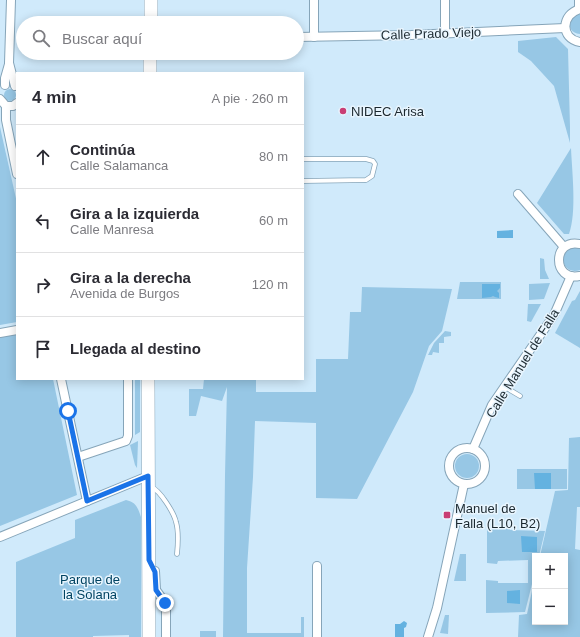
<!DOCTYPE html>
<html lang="es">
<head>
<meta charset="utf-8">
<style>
  body { margin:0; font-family:Helvetica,sans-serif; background:#f2f2f3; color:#2b2b33 }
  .controls { position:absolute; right:12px; bottom:12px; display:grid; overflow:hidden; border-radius:0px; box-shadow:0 2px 10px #0003 }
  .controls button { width:36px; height:36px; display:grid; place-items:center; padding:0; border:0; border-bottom:1px solid #e1e1e2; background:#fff; color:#2b2b33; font:20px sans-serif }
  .stop { position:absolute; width:12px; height:12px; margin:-9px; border:3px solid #1a73e8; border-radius:50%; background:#fff }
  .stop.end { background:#1a73e8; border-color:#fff; box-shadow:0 1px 4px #0008 }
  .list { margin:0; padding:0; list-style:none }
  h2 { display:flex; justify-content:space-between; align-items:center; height:52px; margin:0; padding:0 16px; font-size:17px }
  h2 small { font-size:13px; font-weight:400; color:#7c7c81 }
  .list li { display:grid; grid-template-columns:26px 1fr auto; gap:12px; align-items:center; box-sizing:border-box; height:64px; padding:0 16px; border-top:1px solid #e1e1e2 }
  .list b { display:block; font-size:15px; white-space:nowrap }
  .list p { margin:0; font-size:13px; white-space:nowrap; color:#7c7c81 }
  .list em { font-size:13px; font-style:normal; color:#7c7c81 }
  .icon { flex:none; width:22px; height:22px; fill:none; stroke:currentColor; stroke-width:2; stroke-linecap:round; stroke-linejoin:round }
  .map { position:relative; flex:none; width:580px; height:637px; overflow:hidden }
  .search { position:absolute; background:#fff; box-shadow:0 2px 10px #0003; left:16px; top:16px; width:288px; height:44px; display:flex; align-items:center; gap:10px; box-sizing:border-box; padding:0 14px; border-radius:22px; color:#7c7c81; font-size:15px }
  .panel { position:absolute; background:#fff; box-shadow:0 2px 10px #0003; left:16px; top:72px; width:288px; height:308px; border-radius:0px }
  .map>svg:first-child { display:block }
  .green { fill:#97c7e5 }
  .water { fill:#64b2e0 }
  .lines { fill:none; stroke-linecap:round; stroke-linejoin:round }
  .service-casing { stroke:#86a5b9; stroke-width:5.5 }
  .minor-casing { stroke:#86a5b9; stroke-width:10 }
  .primary-casing { stroke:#86a5b9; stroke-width:14 }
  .service { stroke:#fff; stroke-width:4 }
  .minor { stroke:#fff; stroke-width:8 }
  .primary { stroke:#fff; stroke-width:13 }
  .route { stroke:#1a73e8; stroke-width:5 }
  .poi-dot { fill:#c93e74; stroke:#e8f5fe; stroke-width:1.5 }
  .labels { text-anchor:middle; stroke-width:3; stroke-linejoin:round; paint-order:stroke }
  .street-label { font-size:13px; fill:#1b282f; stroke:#e8f5fe }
  .poi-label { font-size:13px; fill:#1b282f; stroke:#e8f5fe; text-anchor:start }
  .park-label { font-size:13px; fill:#004362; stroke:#e8f5fe }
</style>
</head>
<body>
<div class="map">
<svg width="580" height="637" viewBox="0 0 580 637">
  <rect width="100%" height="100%" fill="#d0eafb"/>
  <g class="green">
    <path d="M580 13V34C571 33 569 28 570 20L576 14Z"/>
    <polygon points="556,37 568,49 570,127 570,143 554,86 531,61 518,52 518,41"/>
    <circle cx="10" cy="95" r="6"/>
    <polygon points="0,127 17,203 17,322 0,325"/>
    <path d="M571 148C572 172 577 212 569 234H564L537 203Z"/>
    <path d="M575 247 580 249V270C562 276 556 251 575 247Z"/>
    <polygon points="540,258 544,259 545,270 549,279 540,279"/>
    <polygon points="460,282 501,282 501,299 457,299"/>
    <polygon points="550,283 544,299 529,300 529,284"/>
    <polygon points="362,287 452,289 442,331 429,346 413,392 357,499 316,498 316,423 255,421 253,477 247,568 247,633 301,633 301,617 304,617 304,637 223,637 225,475 227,387 222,401 201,396 196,416 189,416 189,389 203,389 204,379 256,379 256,392 316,392 316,359 348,359 350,312 361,312"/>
    <polygon points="580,291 580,348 555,333 572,301 575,300"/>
    <polygon points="528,304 541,304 531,322 527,321"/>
    <polygon points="445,331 451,332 451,336 444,337 444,343 439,343 439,353 433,352 432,355 428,355 434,343"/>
    <polygon points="17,333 17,379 53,379 77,495 0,526 0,337"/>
    <polygon points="135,379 140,379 140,432 135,435"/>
    <polygon points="580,434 580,507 577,507 575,549 580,550 580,637 518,637 519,615 527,614 535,577 535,622 565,622 565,556 540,556 555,491 568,490 569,438 580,437"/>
    <polygon points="138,441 138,442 137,468 135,465 130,445"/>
    <circle cx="467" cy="466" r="12"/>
    <rect x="517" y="469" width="50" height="20"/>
    <path d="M126 500C136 502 138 508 141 517V637H129V635L93 636V637H16V562L75 538V520Z"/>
    <polygon points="510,527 510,530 545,531 539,556 535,556 535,572 525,612 486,613 486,580 498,581 498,583 528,583 528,560 498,561 497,564 487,563 487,528"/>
    <polygon points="460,554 466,554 466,581 454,581"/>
    <polygon points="445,615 449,615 448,634 440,633"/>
    <rect x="200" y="631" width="16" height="6"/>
  </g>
  <g class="water">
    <polygon points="513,230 513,238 497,238 497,231"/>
    <polygon points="482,284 500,284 500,288 497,291 499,293 499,298 495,297 493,296 491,297 482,298"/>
    <polygon points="534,473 551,473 551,489 535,489"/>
    <polygon points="521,536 537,537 537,552 522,552"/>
    <polygon points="520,590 520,604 507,603 507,591"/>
    <polygon points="404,621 407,623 406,627 404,628 404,637 395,637 395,624 400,624"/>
  </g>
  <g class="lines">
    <defs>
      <g id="service">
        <polyline points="303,159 366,159 373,161 375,164 372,176 366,180 303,181"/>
        <polyline points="505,387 520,396"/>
        <path d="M151 487C160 490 174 513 176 522 179 532 178 544 177 554"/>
      </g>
      <g id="minor">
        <polyline points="11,0 9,63 15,86"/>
        <polyline points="314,0 314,37"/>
        <polyline points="579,0 579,9"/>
        <path d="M580 9C561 14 560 39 580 42"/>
        <polyline points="445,33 445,0"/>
        <polyline points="297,37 411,35 565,28"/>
        <polyline points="5,85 5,78 9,64"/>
        <polyline points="0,99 6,106 13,106 17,103"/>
        <polyline points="6,106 6,120 17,174"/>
        <polyline points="518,194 564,247"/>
        <path d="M580 244C552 238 552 282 580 276"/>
        <polyline points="0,333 17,330"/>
        <polyline points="61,379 87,501"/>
        <circle cx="467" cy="466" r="18"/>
        <polyline points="473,449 492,405 554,315 571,276"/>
        <polyline points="78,457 126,441 128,436 128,379"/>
        <polyline points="0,537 148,476"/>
        <polyline points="155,571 156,590 164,601 166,606 166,637"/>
        <polyline points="317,637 317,566"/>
        <polyline points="428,637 437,608 464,484"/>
      </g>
      <g id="primary">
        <polyline points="151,0 151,23"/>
        <polyline points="150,73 150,53"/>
        <polyline points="148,379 149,637"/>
      </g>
    </defs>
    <use href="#service" class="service-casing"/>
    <use href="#minor" class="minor-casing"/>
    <use href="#primary" class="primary-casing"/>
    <use href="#service" class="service"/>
    <use href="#minor" class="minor"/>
    <use href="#primary" class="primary"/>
  </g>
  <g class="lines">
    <polyline class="route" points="68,411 87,501 148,476 149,560 155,572 156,590 165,603"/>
  </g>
  <g class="poi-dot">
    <circle cx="343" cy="111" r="4"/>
    <rect x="443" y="511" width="8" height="8" rx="2"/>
  </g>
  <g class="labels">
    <g class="street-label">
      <text transform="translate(431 33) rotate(-2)" y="5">Calle Prado Viejo</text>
      <text transform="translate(522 363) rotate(-58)" y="5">Calle Manuel de Falla</text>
    </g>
    <g class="poi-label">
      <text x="351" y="116">NIDEC Arisa</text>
      <text x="455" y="513">Manuel de<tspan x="455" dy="15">Falla (L10, B2)</tspan></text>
    </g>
    <g class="park-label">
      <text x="90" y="584">Parque de<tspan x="90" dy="15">la Solana</tspan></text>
    </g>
  </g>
</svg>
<div class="controls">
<button>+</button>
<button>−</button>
</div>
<div class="stop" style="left:68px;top:411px"></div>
<div class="stop end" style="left:165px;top:603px"></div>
<div class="search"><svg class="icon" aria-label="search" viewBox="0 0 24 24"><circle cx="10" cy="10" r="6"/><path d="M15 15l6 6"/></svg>Buscar aquí</div>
<section class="panel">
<h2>4 min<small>A pie · 260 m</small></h2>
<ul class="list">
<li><svg class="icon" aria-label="ahead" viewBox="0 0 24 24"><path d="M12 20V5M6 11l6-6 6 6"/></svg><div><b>Continúa</b><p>Calle Salamanca</p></div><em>80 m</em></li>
<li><svg class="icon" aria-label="left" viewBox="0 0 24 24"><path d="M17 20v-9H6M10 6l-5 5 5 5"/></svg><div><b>Gira a la izquierda</b><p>Calle Manresa</p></div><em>60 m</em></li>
<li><svg class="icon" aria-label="right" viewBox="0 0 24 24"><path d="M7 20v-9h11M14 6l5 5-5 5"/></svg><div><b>Gira a la derecha</b><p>Avenida de Burgos</p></div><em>120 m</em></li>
<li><svg class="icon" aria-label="arrive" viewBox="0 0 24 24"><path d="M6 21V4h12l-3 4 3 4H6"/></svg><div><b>Llegada al destino</b></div></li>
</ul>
</section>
</div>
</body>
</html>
